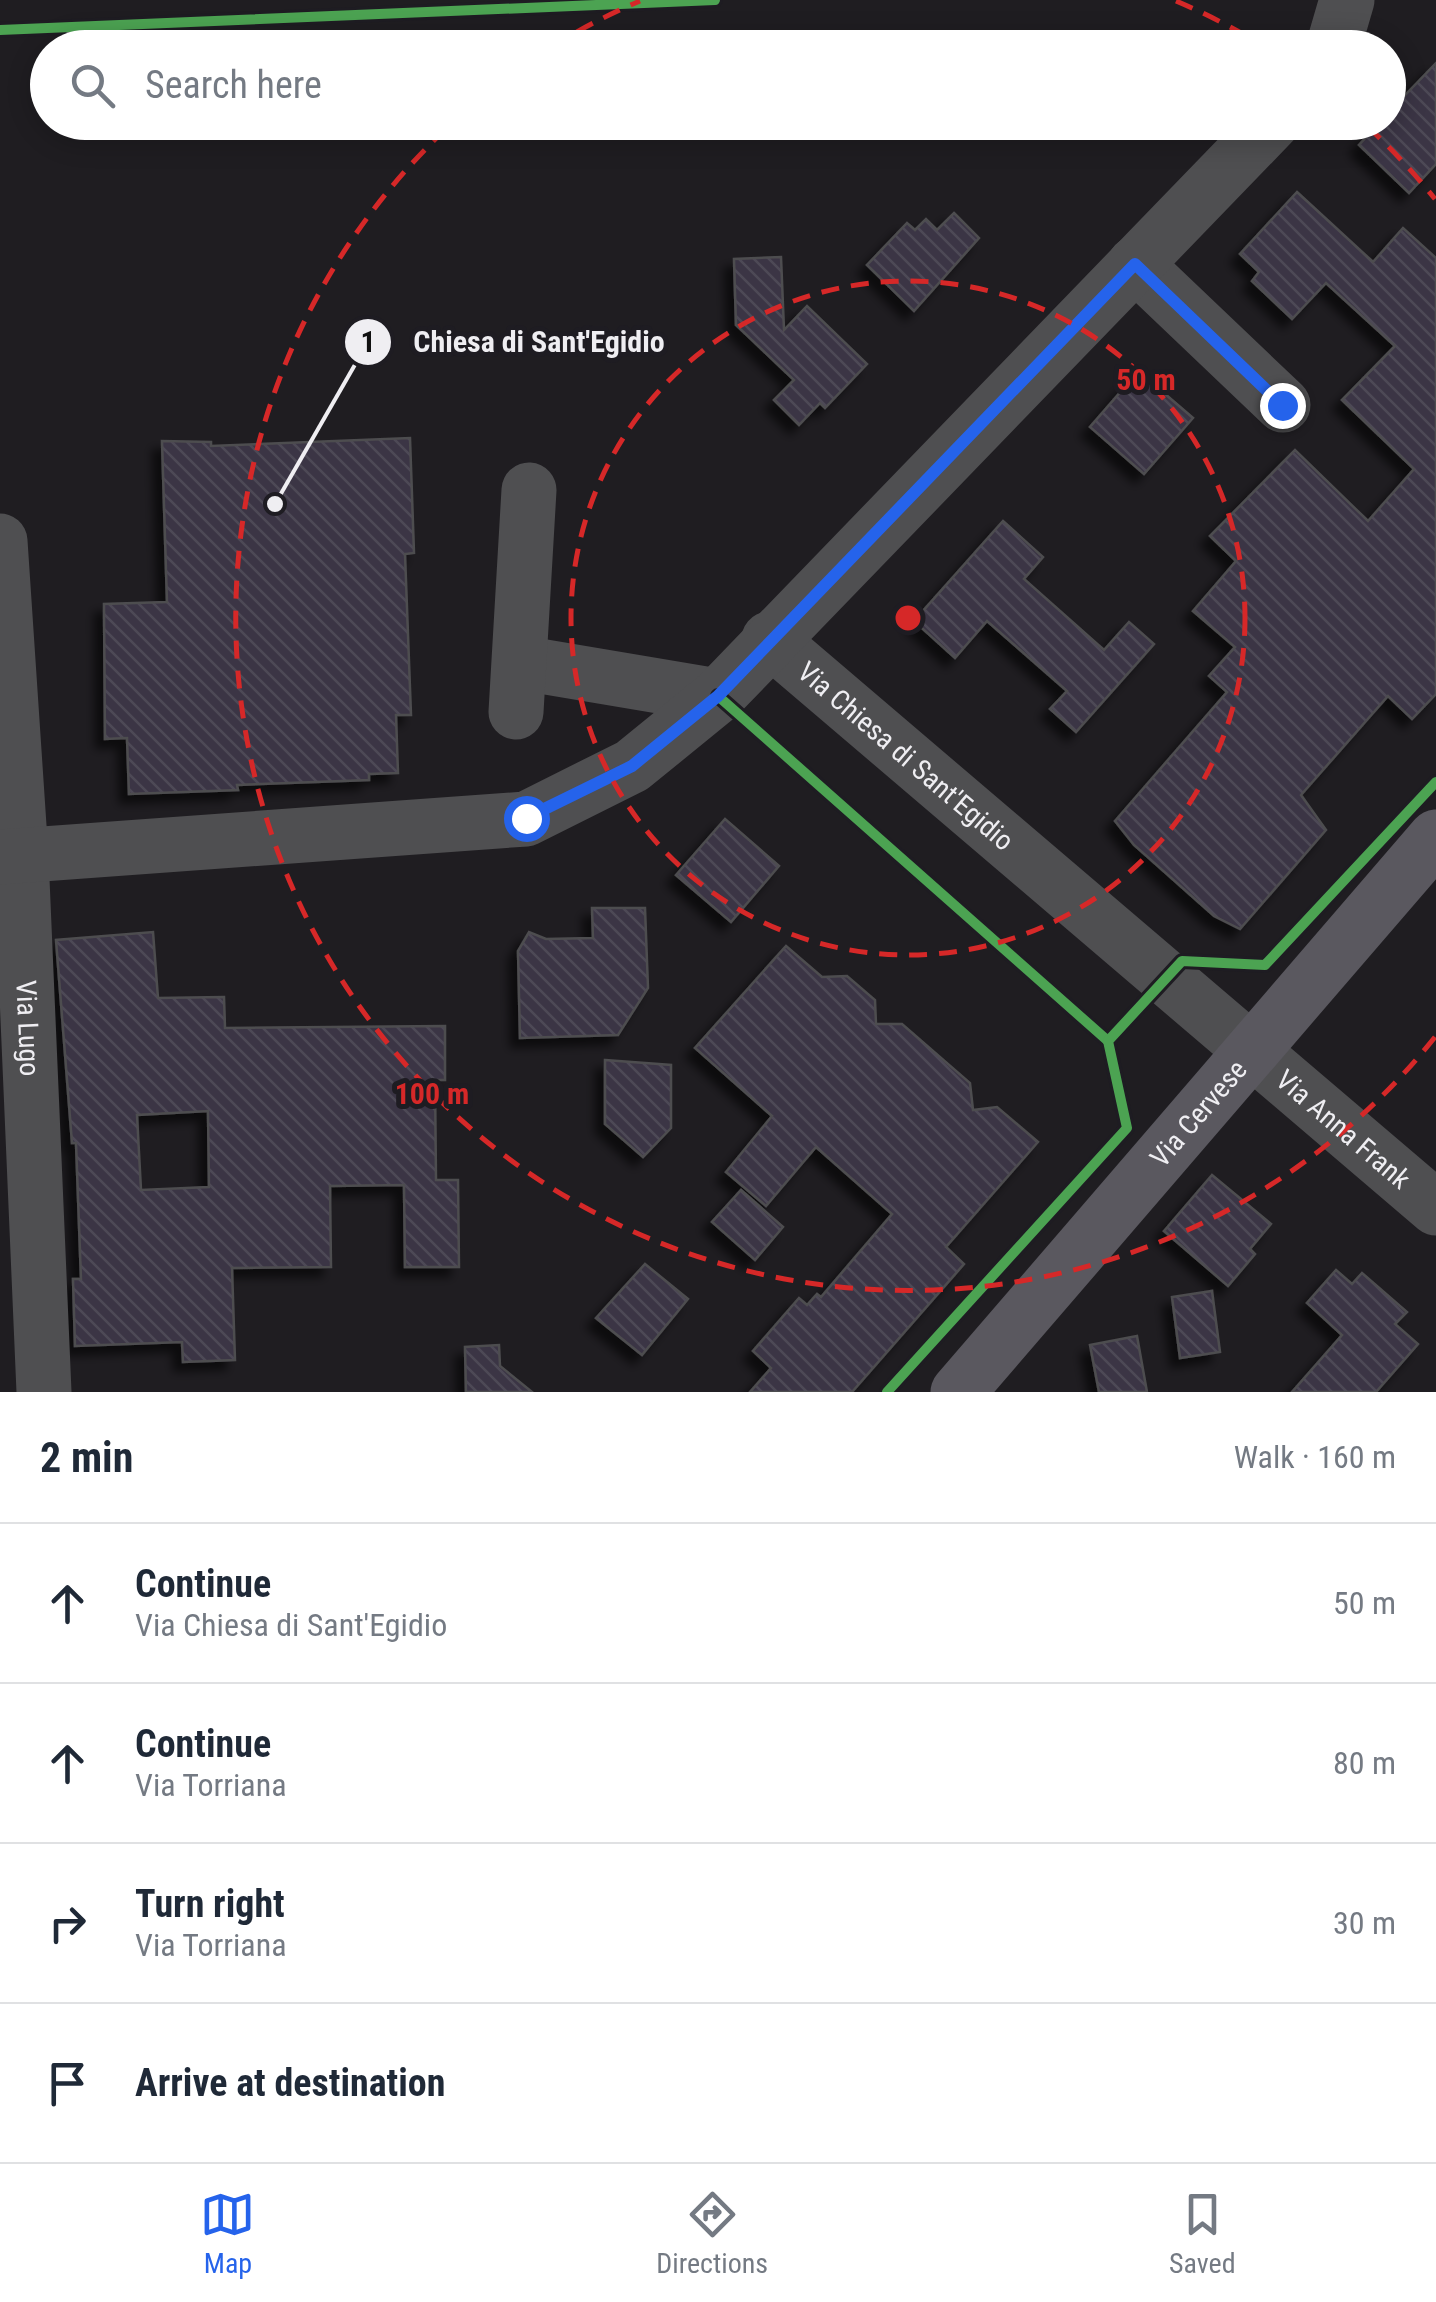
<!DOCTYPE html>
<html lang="en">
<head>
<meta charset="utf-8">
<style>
  body { margin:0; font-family:"Roboto Condensed",sans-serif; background:#f2f2f3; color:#1f2937 }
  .stop { position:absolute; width:30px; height:30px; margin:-22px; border:8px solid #2563eb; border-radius:50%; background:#fff }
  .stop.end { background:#2563eb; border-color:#fff; box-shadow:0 2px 10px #0008 }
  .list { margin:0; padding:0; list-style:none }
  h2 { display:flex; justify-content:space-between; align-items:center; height:130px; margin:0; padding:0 40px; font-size:42px }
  h2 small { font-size:32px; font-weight:400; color:#747a83 }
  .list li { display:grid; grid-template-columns:65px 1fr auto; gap:30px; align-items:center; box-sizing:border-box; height:160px; padding:0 40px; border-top:2px solid #e0e1e3 }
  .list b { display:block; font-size:38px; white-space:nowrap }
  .list p { margin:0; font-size:32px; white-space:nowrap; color:#747a83 }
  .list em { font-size:32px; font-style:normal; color:#747a83 }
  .icon { flex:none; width:55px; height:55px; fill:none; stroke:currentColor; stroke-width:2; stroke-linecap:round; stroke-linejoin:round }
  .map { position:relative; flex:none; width:1436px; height:1392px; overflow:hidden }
  .search { position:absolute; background:#fff; box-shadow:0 5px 25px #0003; left:30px; right:30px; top:30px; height:110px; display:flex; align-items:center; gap:25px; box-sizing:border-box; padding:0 35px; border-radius:55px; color:#747a83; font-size:38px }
  .sheet { height:770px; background:#fff }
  nav { display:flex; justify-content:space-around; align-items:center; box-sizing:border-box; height:140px; border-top:2px solid #e0e1e3; background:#fff; font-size:28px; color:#747a83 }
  nav a { display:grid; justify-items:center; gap:5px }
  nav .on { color:#2563eb }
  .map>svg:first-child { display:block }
  .building { fill:url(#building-back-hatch); stroke:#4e4d50; stroke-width:2.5; fill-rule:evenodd; filter:url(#shadow) }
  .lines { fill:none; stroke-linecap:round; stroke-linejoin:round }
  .minor { stroke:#4f4f51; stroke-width:55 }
  .major { stroke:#5a585f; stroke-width:55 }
  .cycleway-casing { stroke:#1e1c22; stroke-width:16 }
  .cycleway { stroke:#4ca352; stroke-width:10 }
  .route { stroke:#2563eb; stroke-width:12 }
  .ring { fill:none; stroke:#d62828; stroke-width:5; stroke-dasharray:18 12 }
  .labels { text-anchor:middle; stroke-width:10; stroke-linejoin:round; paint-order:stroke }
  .street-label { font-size:28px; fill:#efeef2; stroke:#1e1c22 }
  .centre { fill:#d62828; stroke:#1e1c22; stroke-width:5 }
  .ring-label { font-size:30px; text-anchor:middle; font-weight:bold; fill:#d62828; stroke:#1e1c22; stroke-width:10; stroke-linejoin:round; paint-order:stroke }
  .leader { fill:none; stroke:#efeef2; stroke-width:4 }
  .callout-dot { fill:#efeef2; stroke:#1e1c22; stroke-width:4 }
  .mark-label { font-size:30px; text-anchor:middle; font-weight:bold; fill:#111 }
  .callout-label { font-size:30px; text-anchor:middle; font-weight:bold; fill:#efeef2; stroke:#1e1c22; stroke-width:10; stroke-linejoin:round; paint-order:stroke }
</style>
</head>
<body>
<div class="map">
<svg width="1436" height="1392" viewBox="0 0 1436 1392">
  <defs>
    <pattern id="building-back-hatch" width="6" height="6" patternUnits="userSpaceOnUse" patternTransform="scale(2.5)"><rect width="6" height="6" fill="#3b3545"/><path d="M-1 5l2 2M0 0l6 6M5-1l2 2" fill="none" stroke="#4e4957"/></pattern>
    <filter id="shadow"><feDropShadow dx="-9" dy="9" stdDeviation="5" flood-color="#0009"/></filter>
  </defs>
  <rect width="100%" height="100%" fill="#1f1d21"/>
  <g class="building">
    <polygon points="1436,63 1436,164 1409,193 1359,145 1380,122 1388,122 1388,113"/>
    <polygon points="1297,192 1373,262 1403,228 1436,258 1436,694 1412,719 1388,696 1301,795 1326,830 1240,929 1214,916 1134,845 1115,821 1227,692 1209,676 1235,647 1193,611 1236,561 1210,536 1295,450 1368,521 1414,469 1342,400 1395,346 1326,283 1292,319 1252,281 1259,272 1240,254"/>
    <polygon points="954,213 979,238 914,311 867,265 907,223 915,230 926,219 937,230"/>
    <polygon points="781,257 784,330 807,306 867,364 825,408 820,403 799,425 774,400 794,380 736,325 734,259"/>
    <polygon points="1143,375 1193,418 1144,474 1090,427 1129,382 1133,386"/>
    <polygon points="410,438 414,553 405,554 411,715 396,715 398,773 369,774 369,780 237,785 238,790 129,794 127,738 105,739 104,604 167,602 162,441 211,442 211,446"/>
    <polygon points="1003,521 1043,557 1024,579 1104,650 1129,622 1154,644 1076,732 1050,709 1067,691 987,621 955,658 914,621"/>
    <polygon points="725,819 779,866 731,922 676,875"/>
    <polygon points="592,908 645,908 648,988 618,1035 520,1038 518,951 529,932 546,939 593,938"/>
    <path d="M153 932 158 998 224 997 225 1028 445 1026V1080H435L436 1180H458L459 1267H405L404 1185 330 1186 331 1267 232 1268 235 1360 183 1362 182 1342 75 1346 73 1279H81L76 1143H72L56 940ZM208 1111 209 1187 141 1190 137 1115Z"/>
    <polygon points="786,946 822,977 847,976 875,1000 876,1024 902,1024 970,1083 973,1110 997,1107 1038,1142 946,1247 964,1264 852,1392 750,1392 771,1368 753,1351 799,1298 807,1305 817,1294 821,1297 892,1214 816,1147 766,1206 726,1172 772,1116 695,1048"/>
    <polygon points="605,1060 671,1065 671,1128 643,1157 605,1124"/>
    <polygon points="1212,1175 1271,1224 1250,1249 1255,1254 1228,1286 1164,1231"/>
    <polygon points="741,1190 783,1227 755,1260 712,1222"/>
    <polygon points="645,1264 688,1299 642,1355 596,1318"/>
    <polygon points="1336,1270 1352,1284 1362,1273 1407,1312 1395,1324 1418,1344 1376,1392 1292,1392 1342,1335 1307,1303"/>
    <polygon points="1212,1291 1220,1352 1180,1358 1172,1297"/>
    <polygon points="1137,1336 1147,1392 1099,1392 1090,1345"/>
    <polygon points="499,1345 500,1366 532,1392 466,1392 465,1347"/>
  </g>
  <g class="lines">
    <g class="minor">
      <polyline points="1333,48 1347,0"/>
      <polyline points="1135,264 1283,405"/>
      <path id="s1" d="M0 541 21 856 44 1392"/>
      <path id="s2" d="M769 639 1436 1208"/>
      <polyline points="522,663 718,696"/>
      <polyline points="516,712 529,490"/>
      <polyline points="0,857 526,819 632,766 718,696 1273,122"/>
    </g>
    <path class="major" id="s3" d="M958 1392 1436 837"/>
    <defs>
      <g id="cycleway">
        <polyline points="0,30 715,0"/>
        <polyline points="718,696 1108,1041"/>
        <polyline points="887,1392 1127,1128 1108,1041 1182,961 1265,965 1436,782"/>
      </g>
    </defs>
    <use href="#cycleway" class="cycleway-casing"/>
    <use href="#cycleway" class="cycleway"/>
  </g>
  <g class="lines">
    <polyline class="route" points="526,818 632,766 718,696 1135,264 1282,405"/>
  </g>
  <g class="ring">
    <circle cx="908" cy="618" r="337"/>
    <path d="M1435 1037A673 673 0 1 1 449 126M551 47A673 673 0 0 1 640 1M1176 1A673 673 0 0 1 1265 47M1367 126A673 673 0 0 1 1435 199"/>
  </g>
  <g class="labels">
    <g class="street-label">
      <text dy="10" stroke="none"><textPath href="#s2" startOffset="180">Via Chiesa di Sant'Egidio</textPath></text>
      <text dy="10" stroke="none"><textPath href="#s1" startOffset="488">Via Lugo</textPath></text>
      <text dy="10" stroke="none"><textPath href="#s3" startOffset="368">Via Cervese</textPath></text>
      <text dy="10" stroke="none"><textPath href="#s2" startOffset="755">Via Anna Frank</textPath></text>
    </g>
  </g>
  <circle cx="908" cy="618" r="15" class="centre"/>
  <g class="ring-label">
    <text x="1146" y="390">50 m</text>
    <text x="432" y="1104">100 m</text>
  </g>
  <path class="leader" d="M275 504L368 342"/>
  <g class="callout-dot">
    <circle cx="275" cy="504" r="10"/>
    <circle cx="368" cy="342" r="25"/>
  </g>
  <g class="mark-label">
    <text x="368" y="352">1</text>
  </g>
  <g class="callout-label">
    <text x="539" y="352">Chiesa di Sant'Egidio</text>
  </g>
</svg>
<div class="stop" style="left:526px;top:818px"></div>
<div class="stop end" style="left:1282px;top:405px"></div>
<div class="search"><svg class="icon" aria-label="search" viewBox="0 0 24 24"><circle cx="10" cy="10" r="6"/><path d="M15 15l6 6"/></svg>Search here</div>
</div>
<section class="sheet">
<h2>2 min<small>Walk · 160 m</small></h2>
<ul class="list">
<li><svg class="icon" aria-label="ahead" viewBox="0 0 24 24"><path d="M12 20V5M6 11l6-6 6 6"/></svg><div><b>Continue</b><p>Via Chiesa di Sant'Egidio</p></div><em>50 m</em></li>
<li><svg class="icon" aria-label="ahead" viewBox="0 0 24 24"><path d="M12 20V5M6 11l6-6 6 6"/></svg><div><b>Continue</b><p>Via Torriana</p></div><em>80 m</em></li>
<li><svg class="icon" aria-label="right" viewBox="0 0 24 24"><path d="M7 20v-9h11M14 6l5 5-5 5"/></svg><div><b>Turn right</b><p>Via Torriana</p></div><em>30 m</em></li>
<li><svg class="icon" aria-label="arrive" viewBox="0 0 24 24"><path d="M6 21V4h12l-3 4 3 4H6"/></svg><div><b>Arrive at destination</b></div></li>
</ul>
</section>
<nav>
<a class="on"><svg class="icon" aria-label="map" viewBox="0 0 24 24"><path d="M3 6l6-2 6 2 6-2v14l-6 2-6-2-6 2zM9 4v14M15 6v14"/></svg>Map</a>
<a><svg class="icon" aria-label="directions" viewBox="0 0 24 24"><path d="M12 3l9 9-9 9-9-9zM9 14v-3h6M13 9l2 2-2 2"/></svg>Directions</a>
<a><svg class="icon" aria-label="saved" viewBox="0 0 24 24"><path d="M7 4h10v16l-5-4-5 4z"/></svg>Saved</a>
</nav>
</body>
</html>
